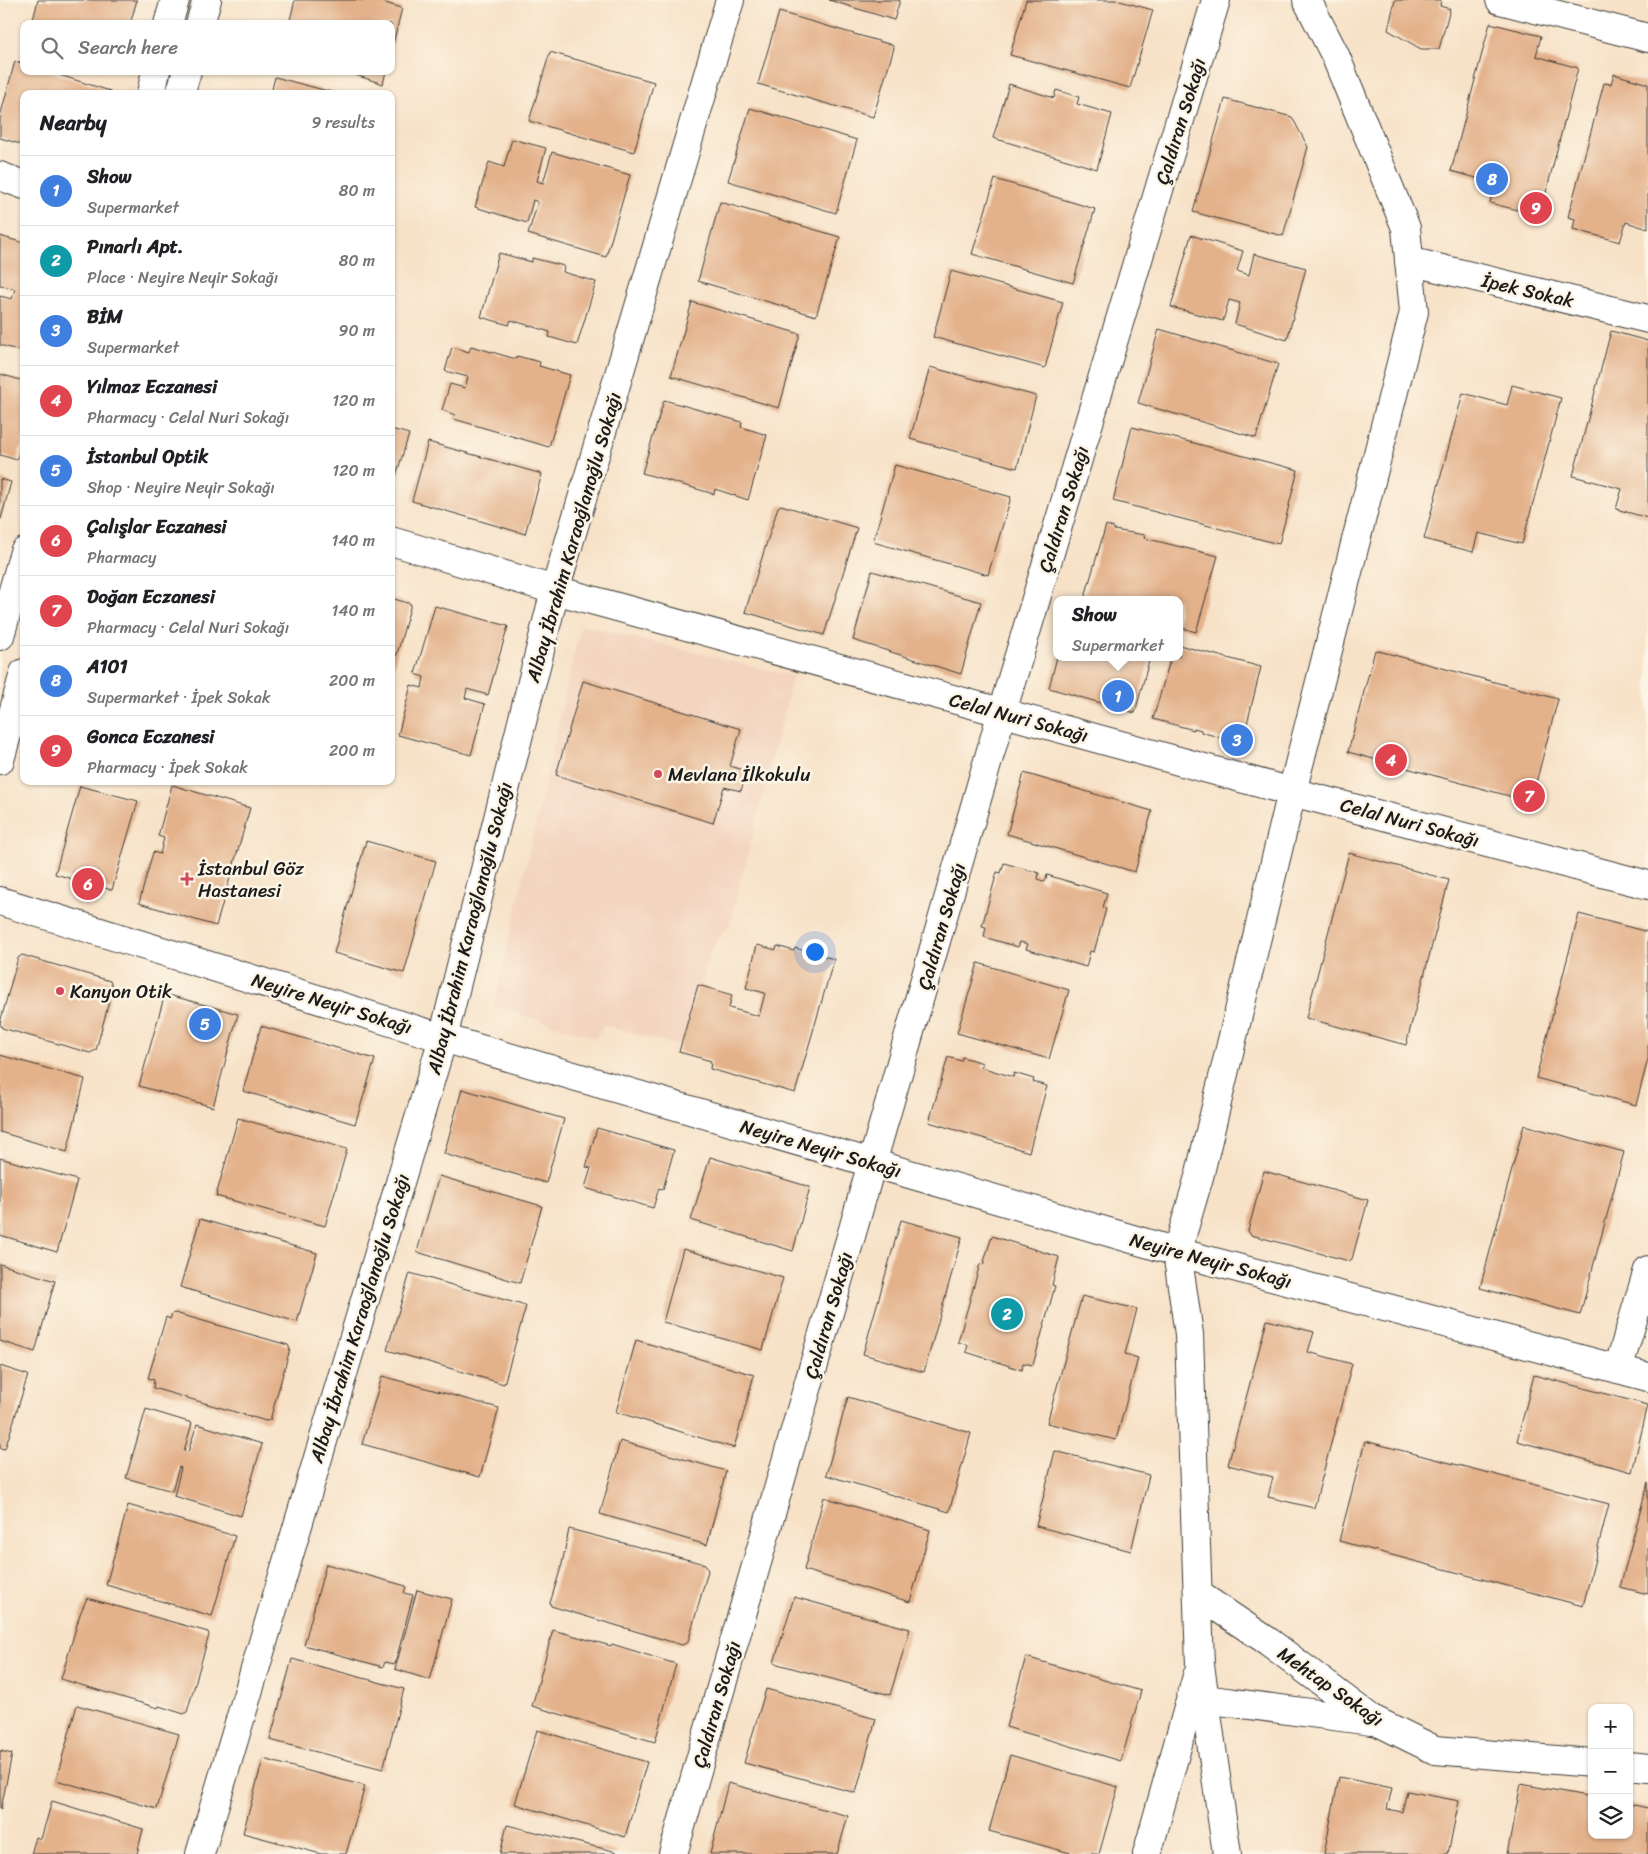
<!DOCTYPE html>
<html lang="en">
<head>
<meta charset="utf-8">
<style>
  body { margin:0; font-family:Sriracha,sans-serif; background:#f2f2f2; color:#202124 }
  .controls { position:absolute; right:15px; bottom:15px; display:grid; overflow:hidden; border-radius:10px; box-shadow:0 1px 4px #0004 }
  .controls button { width:45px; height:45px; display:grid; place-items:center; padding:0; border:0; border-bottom:1px solid #e0e0e0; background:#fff; color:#202124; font:25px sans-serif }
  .you { position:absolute; left:814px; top:951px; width:18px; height:18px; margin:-12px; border:4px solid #fff; border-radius:50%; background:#1a73e8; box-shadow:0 0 0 8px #1a73e833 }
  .badge { display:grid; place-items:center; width:32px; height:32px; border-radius:50%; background:#7c3aed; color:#fff; font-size:16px; font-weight:700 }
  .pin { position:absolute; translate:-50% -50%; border:2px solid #fff; box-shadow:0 1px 5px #0006 }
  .popup { position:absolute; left:1053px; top:596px; width:130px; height:65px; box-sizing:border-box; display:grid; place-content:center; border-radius:10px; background:#fff; filter:drop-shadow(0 1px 4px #0005); font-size:16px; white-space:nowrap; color:#757577 }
  .popup b { font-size:19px; color:#202124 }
  .popup::after { content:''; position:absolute; left:50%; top:100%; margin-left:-10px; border:10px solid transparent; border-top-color:#fff }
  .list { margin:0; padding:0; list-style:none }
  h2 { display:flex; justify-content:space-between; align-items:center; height:65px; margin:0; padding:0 20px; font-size:21px }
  h2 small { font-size:16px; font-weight:400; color:#757577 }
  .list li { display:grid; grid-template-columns:32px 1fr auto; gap:15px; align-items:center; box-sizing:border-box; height:70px; padding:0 20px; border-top:1px solid #e0e0e0 }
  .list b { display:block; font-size:19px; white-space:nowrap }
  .list p { margin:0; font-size:16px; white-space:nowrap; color:#757577 }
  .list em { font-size:16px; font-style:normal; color:#757577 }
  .icon { flex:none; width:28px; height:28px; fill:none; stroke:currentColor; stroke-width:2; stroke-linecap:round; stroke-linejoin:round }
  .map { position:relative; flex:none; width:1648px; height:1854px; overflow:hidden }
  .search { position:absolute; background:#fff; box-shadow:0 1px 4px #0004; left:20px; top:20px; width:375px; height:55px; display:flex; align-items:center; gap:12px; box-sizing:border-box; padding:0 18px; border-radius:10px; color:#757577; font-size:19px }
  .panel { position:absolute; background:#fff; box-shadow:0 1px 4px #0004; left:20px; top:90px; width:375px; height:695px; border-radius:10px }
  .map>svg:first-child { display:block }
  .built { fill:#f3d4bf }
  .building { fill:#e3b18a }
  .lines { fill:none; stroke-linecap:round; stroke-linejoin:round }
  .minor-casing { stroke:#3d3a36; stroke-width:30 }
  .major-casing { stroke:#3d3a36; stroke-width:30 }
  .minor { stroke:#fff; stroke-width:28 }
  .major { stroke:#fff; stroke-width:28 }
  .poi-dot { fill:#d1495b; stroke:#fcf5e5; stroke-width:2 }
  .labels { text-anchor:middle; stroke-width:5; stroke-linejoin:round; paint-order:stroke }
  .street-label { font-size:19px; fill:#1c1c1c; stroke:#fcf5e5 }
  .poi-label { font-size:19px; fill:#1c1c1c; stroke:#fcf5e5; text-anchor:start }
</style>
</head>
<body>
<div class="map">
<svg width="1648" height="1854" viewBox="0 0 1648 1854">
  <rect width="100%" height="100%" fill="#fcf5e5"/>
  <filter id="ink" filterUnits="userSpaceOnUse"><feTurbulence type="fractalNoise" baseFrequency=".02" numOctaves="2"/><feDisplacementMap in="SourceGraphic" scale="10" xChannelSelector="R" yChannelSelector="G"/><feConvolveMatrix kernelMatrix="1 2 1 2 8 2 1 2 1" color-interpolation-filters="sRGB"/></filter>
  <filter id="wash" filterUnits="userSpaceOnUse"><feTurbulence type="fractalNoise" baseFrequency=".0096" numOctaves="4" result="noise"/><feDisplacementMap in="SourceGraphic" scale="20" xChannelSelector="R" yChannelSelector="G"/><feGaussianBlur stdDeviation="1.12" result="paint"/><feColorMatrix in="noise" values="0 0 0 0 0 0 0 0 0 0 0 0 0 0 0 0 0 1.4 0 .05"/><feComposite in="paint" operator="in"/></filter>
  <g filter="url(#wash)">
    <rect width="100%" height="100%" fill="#f7e2c8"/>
    <polygon class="built" points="581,625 793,676 730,924 710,950 686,1048 604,1025 596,1038 494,1006"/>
    <g id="blocks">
      <g class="building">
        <polygon points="38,0 137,0 130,24 32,24"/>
        <polygon points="295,0 375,0 402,8 392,48 391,24 289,24"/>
        <polygon points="829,0 900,0 894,20"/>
        <polygon points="1026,0 1116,0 1153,10 1130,88 1010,55"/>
        <polygon points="1395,0 1441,0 1440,6 1450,9 1439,49 1421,49 1388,30"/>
        <polygon points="779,12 892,45 894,48 873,117 758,84"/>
        <polygon points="1490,23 1541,36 1536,56 1578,68 1540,216 1490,203 1495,183 1451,171"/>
        <polygon points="550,52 654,82 634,152 529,121"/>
        <polygon points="15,61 24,64 24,71 47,71 110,91 109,94 24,94 24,145 0,138 0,117"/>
        <polygon points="343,71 386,71 383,84"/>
        <polygon points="1614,74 1648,84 1648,229 1626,222 1620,242 1573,229 1575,219 1568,217 1604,83 1611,84"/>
        <polygon points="275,77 335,93 335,94 271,94"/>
        <polygon points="1009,84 1054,98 1056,90 1079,97 1077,104 1112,114 1097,169 993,138"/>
        <polygon points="1225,99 1292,117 1308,147 1283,236 1193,212"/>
        <polygon points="750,108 857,140 836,213 728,181"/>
        <polygon points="512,139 546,148 537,181 543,183 552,152 630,175 606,257 528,234 538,202 533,200 527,223 475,207 489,162 504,167"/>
        <polygon points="995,179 1095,209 1073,283 972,254"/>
        <polygon points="720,202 840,237 816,316 698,281"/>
        <polygon points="1191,235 1243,251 1237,271 1249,275 1254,254 1306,268 1287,340 1235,324 1240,303 1229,300 1223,321 1171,307"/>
        <polygon points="0,236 24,243 24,352 0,345 0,296 12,299 15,289 0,285"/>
        <polygon points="499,253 532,262 532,258 564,266 563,272 596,282 577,345 549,337 550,332 511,320 509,325 481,317"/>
        <polygon points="951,271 1063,302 1045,368 933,337"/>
        <polygon points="692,302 800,334 779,408 671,376"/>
        <polygon points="1159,329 1278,364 1256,438 1138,403"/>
        <polygon points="1611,331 1648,341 1648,518 1616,509 1622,489 1573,476"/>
        <polygon points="471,346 516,359 517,356 540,362 539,366 570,375 549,447 454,419 455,415 442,410 450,384 465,388 468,377 445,371 452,347 469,352"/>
        <polygon points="930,367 1036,396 1017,468 910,439"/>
        <polygon points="0,374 24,381 24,434 17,460 0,455"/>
        <polygon points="1512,385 1561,398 1522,544 1478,533 1473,552 1424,539 1463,393 1507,405"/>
        <polygon points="664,400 742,422 741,427 767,435 748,500 715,489 714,494 642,473"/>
        <polygon points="1132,427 1298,470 1279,544 1113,501"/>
        <polygon points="391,429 409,434 392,489 391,489"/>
        <polygon points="428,442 542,474 525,534 412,501"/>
        <polygon points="895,465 1011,497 988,575 873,542"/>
        <polygon points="0,479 11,482 1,519 0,519"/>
        <polygon points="781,505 857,528 824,635 745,612 778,507"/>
        <polygon points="1106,525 1114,528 1114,530 1145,535 1144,538 1218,556 1196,632 1179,627 1179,600 1084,600"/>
        <polygon points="872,571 981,602 961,674 853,640"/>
        <polygon points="391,598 411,604 392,672 391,672"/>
        <polygon points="435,606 508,626 488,695 467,689 465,698 485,704 471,755 398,735 411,685 422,688 424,677 415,674"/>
        <polygon points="1179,645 1261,667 1242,744 1201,732 1201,730 1194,728 1194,730 1153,719 1171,657 1179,657"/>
        <polygon points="1375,650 1558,699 1531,802 1348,752"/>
        <polygon points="1057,657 1150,657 1135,713 1049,688"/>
        <polygon points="583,681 741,729 730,766 747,771 741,791 724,787 713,823 556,775"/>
        <polygon points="1024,773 1152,811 1135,872 1007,834"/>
        <polygon points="172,785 250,808 216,926 139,903 153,852 160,854 164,838 158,836"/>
        <polygon points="80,786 138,801 112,890 55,874"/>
        <polygon points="366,841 436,861 404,973 334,953"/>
        <polygon points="1349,853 1449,880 1406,1045 1306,1018"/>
        <polygon points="1004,863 1039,873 1038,879 1045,882 1047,875 1107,893 1103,908 1106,909 1094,952 1090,951 1086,967 1026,949 1028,944 1020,942 1018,947 984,937 986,927 982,926 997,872 1001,873"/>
        <polygon points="1579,914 1648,932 1648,1059 1636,1105 1536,1078"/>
        <polygon points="757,945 776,950 777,946 794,951 795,948 834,959 795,1093 710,1069 711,1061 679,1052 698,985 732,995 729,1008 759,1016 765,993 746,988"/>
        <polygon points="22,955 110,981 113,987 96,1050 90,1053 2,1028 0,1023 18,958"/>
        <polygon points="978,963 1069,990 1049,1059 957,1033"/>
        <polygon points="165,994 238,1014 213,1107 139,1086"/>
        <polygon points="261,1026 375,1059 355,1124 243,1091"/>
        <polygon points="0,1055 85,1079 67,1152 0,1132"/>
        <polygon points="948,1057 961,1061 962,1057 983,1063 981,1067 1013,1077 1014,1073 1034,1079 1033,1082 1047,1086 1029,1152 929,1122"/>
        <polygon points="462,1089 564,1119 546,1183 444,1154"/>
        <polygon points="238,1118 347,1149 325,1226 216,1196"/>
        <polygon points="1524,1125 1624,1152 1580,1315 1480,1288"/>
        <polygon points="597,1128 674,1150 663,1189 659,1188 653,1208 585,1188 591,1168 586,1167"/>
        <polygon points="710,1157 810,1187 793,1251 691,1220"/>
        <polygon points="0,1158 77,1180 57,1252 0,1235"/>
        <polygon points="1264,1171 1368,1200 1352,1259 1349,1261 1251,1235 1248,1231"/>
        <polygon points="439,1176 542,1206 520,1283 417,1252"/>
        <polygon points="200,1219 317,1253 297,1322 180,1287"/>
        <polygon points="901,1220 962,1237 924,1372 863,1354"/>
        <polygon points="992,1236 1059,1257 1052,1285 1055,1286 1033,1365 1023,1363 1022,1370 966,1352 968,1345 958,1342 980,1264 983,1265"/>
        <polygon points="683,1249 783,1278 763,1350 663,1322"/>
        <polygon points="0,1264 55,1281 35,1352 0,1341"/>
        <polygon points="410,1273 526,1306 504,1384 387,1350"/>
        <polygon points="1082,1296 1137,1309 1125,1354 1138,1358 1116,1440 1047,1423"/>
        <polygon points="175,1313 288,1345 290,1349 270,1420 266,1421 153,1388 154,1380 148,1378 166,1317 170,1319 172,1314"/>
        <polygon points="1267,1320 1314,1332 1308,1352 1352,1364 1314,1508 1268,1497 1273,1477 1228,1465"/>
        <polygon points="636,1340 754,1375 734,1448 616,1412"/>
        <polygon points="0,1366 28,1375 5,1449 0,1448"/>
        <polygon points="1534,1375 1648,1405 1632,1472 1517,1441"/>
        <polygon points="382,1376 499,1408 480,1477 362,1444"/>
        <polygon points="848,1397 971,1433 949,1512 826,1475"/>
        <polygon points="146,1409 192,1423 184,1451 188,1452 197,1424 262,1444 241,1516 174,1496 181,1468 179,1467 172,1491 126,1478"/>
        <polygon points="620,1441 726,1471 707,1545 600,1514"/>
        <polygon points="1365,1441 1609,1504 1583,1606 1339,1541"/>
        <polygon points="1055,1451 1149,1475 1131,1551 1036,1526"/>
        <polygon points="1648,1482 1648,1594 1620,1587"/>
        <polygon points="824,1497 930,1530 910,1602 804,1570"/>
        <polygon points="128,1505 235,1536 212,1616 106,1585"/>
        <polygon points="569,1529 705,1564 708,1571 688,1642 682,1645 551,1606 550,1603 562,1564"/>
        <polygon points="326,1564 406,1586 404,1593 413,1595 395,1664 385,1662 383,1667 304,1645"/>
        <polygon points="417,1590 452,1599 430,1680 395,1669"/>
        <polygon points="794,1597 910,1629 890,1695 774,1663"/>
        <polygon points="87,1598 208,1632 209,1635 187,1712 184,1714 159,1706 158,1708 61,1679 80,1614"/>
        <polygon points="553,1630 611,1646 612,1644 676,1664 655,1742 532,1706"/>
        <polygon points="1026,1657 1141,1691 1121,1761 1006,1727"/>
        <polygon points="292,1659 404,1689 383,1769 270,1740"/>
        <polygon points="766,1689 876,1719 856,1793 744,1763"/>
        <polygon points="77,1705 179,1734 157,1809 56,1780"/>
        <polygon points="537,1730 647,1762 625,1837 515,1804"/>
        <polygon points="0,1751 12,1754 1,1809 0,1809"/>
        <polygon points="1010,1755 1118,1787 1099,1854 1074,1854 989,1831"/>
        <polygon points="263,1759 365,1786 346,1854 321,1854 243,1833"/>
        <polygon points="1339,1777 1392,1788 1387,1809 1402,1812 1407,1791 1459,1801 1448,1854 1324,1854"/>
        <polygon points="728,1783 848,1816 837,1854 710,1854"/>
        <polygon points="1521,1784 1592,1797 1592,1835 1629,1835 1629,1804 1648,1808 1648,1854 1507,1854"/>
        <polygon points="52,1801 143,1829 137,1854 31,1854 36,1837 41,1839"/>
        <polygon points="507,1825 617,1852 616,1854 500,1854"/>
      </g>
    </g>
  </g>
  <g filter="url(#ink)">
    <use href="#blocks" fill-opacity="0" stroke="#3d3a36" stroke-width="1"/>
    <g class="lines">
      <defs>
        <g id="minor">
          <polyline points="1500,0 1648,38"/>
          <polyline points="0,176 24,185"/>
          <polyline points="1409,261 1648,319"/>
          <polyline points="391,541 555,590 1292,792 1648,885"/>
          <polyline points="0,901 443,1038 1177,1252 1648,1377"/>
          <polyline points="1618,1369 1648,1270"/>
          <polyline points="1199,1595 1269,1642 1370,1718 1435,1750 1592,1763"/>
          <polyline points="1204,1699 1371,1721"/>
          <polyline points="1629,1766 1648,1768"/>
          <polyline points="200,1854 443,1038 555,590 730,0"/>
          <polyline points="673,1854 1002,712 1216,0"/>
          <polyline points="1147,1854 1197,1676"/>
          <polyline points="1227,1854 1200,1665 1189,1334 1177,1252 1199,1177 1292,792 1414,312 1406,228 1335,55 1307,0"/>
        </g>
        <g id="major">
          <polyline points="168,24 175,0"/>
          <polyline points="200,24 207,0"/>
          <polyline points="151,94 156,71"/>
          <polyline points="180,94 187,71"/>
          <polyline points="0,636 24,552"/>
          <polyline points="0,760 24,673"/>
        </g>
      </defs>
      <use href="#minor" class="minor-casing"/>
      <use href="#major" class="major-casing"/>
      <use href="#minor" class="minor"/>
      <use href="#major" class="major"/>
    </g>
  </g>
  <g class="poi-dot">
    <circle cx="658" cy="774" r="5"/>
    <path d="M184.5 871.5h5v5h5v5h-5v5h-5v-5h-5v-5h5z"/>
    <circle cx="60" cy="991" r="5"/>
  </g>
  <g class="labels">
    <g class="street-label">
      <text transform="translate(1180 121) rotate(-73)" y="7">Çaldıran Sokağı</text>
      <text transform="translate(1528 290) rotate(13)" y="7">İpek Sokak</text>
      <text transform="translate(1063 509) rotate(-73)" y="7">Çaldıran Sokağı</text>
      <text transform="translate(573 537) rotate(-74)" y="7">Albay İbrahim Karaoğlanoğlu Sokağı</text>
      <text transform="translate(1019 717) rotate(15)" y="7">Celal Nuri Sokağı</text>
      <text transform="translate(1410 822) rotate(15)" y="7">Celal Nuri Sokağı</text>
      <text transform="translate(941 926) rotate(-74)" y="7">Çaldıran Sokağı</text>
      <text transform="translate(469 928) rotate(-76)" y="7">Albay İbrahim Karaoğlanoğlu Sokağı</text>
      <text transform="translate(332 1003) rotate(17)" y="7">Neyire Neyir Sokağı</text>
      <text transform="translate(821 1148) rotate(16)" y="7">Neyire Neyir Sokağı</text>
      <text transform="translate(1211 1260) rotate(15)" y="7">Neyire Neyir Sokağı</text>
      <text transform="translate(828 1315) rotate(-74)" y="7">Çaldıran Sokağı</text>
      <text transform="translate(359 1318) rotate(-73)" y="7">Albay İbrahim Karaoğlanoğlu Sokağı</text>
      <text transform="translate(1331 1686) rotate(35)" y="7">Mehtap Sokağı</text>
      <text transform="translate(716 1704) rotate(-74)" y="7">Çaldıran Sokağı</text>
    </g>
    <g class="poi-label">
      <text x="668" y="781">Mevlana İlkokulu</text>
      <text x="198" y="875">İstanbul Göz<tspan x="198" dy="22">Hastanesi</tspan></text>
      <text x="70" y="998">Kanyon Otik</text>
    </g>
  </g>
</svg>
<div class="controls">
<button>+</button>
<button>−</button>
<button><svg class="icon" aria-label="layers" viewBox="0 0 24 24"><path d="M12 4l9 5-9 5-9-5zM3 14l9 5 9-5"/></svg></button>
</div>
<div class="you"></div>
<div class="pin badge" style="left:1118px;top:696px;background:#3f7fe0">1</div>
<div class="popup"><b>Show</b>Supermarket</div>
<div class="pin badge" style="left:1007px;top:1314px;background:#0f9aa8">2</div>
<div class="pin badge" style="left:1237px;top:740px;background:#3f7fe0">3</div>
<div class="pin badge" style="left:1391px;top:760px;background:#e0444e">4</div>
<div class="pin badge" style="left:205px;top:1024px;background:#3f7fe0">5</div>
<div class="pin badge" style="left:88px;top:884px;background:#e0444e">6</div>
<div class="pin badge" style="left:1529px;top:796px;background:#e0444e">7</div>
<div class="pin badge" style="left:1492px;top:179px;background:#3f7fe0">8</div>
<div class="pin badge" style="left:1536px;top:208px;background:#e0444e">9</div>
<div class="search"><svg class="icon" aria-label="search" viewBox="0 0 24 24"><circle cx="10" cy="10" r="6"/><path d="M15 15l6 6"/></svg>Search here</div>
<section class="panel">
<h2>Nearby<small>9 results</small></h2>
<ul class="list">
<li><span class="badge" style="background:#3f7fe0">1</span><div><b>Show</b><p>Supermarket</p></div><em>80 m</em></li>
<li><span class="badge" style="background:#0f9aa8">2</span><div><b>Pınarlı Apt.</b><p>Place · Neyire Neyir Sokağı</p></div><em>80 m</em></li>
<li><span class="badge" style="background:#3f7fe0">3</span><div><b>BİM</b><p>Supermarket</p></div><em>90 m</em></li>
<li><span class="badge" style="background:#e0444e">4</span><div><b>Yılmaz Eczanesi</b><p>Pharmacy · Celal Nuri Sokağı</p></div><em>120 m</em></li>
<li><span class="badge" style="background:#3f7fe0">5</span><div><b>İstanbul Optik</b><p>Shop · Neyire Neyir Sokağı</p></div><em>120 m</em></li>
<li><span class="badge" style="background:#e0444e">6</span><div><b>Çalışlar Eczanesi</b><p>Pharmacy</p></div><em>140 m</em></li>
<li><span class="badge" style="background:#e0444e">7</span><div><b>Doğan Eczanesi</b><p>Pharmacy · Celal Nuri Sokağı</p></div><em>140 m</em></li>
<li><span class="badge" style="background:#3f7fe0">8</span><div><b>A101</b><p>Supermarket · İpek Sokak</p></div><em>200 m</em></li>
<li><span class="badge" style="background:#e0444e">9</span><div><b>Gonca Eczanesi</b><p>Pharmacy · İpek Sokak</p></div><em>200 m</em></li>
</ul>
</section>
</div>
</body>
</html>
